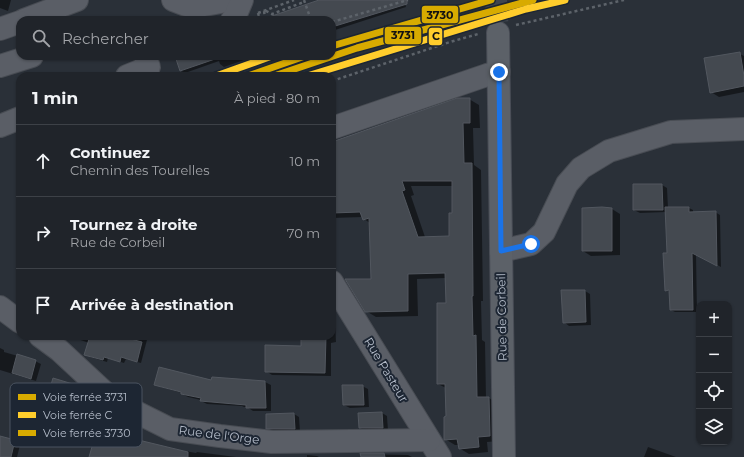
<!DOCTYPE html>
<html lang="fr">
<head>
<meta charset="utf-8">
<style>
  body { margin:0; font-family:Montserrat,sans-serif; background:#2d3036; color:#f1f3f6 }
  .controls { position:absolute; right:12px; bottom:12px; display:grid; overflow:hidden; border-radius:8px; box-shadow:0 1px 3px #0004 }
  .controls button { width:36px; height:36px; display:grid; place-items:center; padding:0; border:0; border-bottom:1px solid #3d4147; background:#20242a; color:#f1f3f6; font:20px sans-serif }
  .stop { position:absolute; width:12px; height:12px; margin:-9px; border:3px solid #1a73e8; border-radius:50%; background:#fff }
  .stop.end { background:#1a73e8; border-color:#fff; box-shadow:0 1px 4px #0008 }
  .list { margin:0; padding:0; list-style:none }
  h2 { display:flex; justify-content:space-between; align-items:center; height:52px; margin:0; padding:0 16px; font-size:17px }
  h2 small { font-size:13px; font-weight:400; color:#a2a4a8 }
  .list li { display:grid; grid-template-columns:26px 1fr auto; gap:12px; align-items:center; box-sizing:border-box; height:72px; padding:0 16px; border-top:1px solid #3d4147 }
  .list b { display:block; font-size:15px; white-space:nowrap }
  .list p { margin:0; font-size:13px; white-space:nowrap; color:#a2a4a8 }
  .list em { font-size:13px; font-style:normal; color:#a2a4a8 }
  .icon { flex:none; width:22px; height:22px; fill:none; stroke:currentColor; stroke-width:2; stroke-linecap:round; stroke-linejoin:round }
  .map { position:relative; flex:none; width:744px; height:457px; overflow:hidden }
  .search { position:absolute; background:#20242a; box-shadow:0 1px 3px #0004; left:16px; top:16px; width:320px; height:44px; display:flex; align-items:center; gap:10px; box-sizing:border-box; padding:0 14px; border-radius:12px; color:#a2a4a8; font-size:15px }
  .panel { position:absolute; background:#20242a; box-shadow:0 1px 3px #0004; left:16px; top:72px; width:320px; height:268px; border-radius:12px }
  .map>svg:first-child { display:block }
  .shadow { fill:#0007; fill-rule:evenodd }
  .building { fill:#444950; stroke:#52575f; fill-rule:evenodd }
  .lines { fill:none; stroke-linecap:round; stroke-linejoin:round }
  .major-tunnel { stroke:#3f454e; stroke-width:22; stroke-dasharray:22 11; stroke-linecap:butt }
  .minor-casing { stroke:#484c53; stroke-width:24 }
  .major-casing { stroke:#484c55; stroke-width:24 }
  .path { stroke:#5d636a; stroke-width:2.5; stroke-dasharray:3 3; stroke-linecap:butt }
  .minor { stroke:#5a5e66; stroke-width:22 }
  .major { stroke:#5c6168; stroke-width:22 }
  .rail-1-casing { stroke:#1d2633; stroke-width:10 }
  .rail-2-casing { stroke:#1d2633; stroke-width:10 }
  .rail-3-casing { stroke:#1d2633; stroke-width:10 }
  .rail-1 { stroke:#d8ab00; stroke-width:7 }
  .rail-2 { stroke:#ffcd2c; stroke-width:7 }
  .rail-3 { stroke:#d8ab00; stroke-width:7 }
  .route { stroke:#1a73e8; stroke-width:5 }
  .labels { text-anchor:middle; stroke-width:4; stroke-linejoin:round; paint-order:stroke }
  .street-label { font-size:12px; fill:#b4bcc9; stroke:#1d2633 }
  .key { fill:#1d2633; stroke:#4a5360; stroke-width:1 }
  .key-label { font-size:11px; fill:#b4bcc9 }
  .line-badge { stroke:#1d2633; stroke-width:1.5 }
  .pale-badge-label { font-size:11px; text-anchor:middle; font-weight:bold; fill:#111 }
</style>
</head>
<body>
<div class="map">
<svg width="744" height="457" viewBox="0 0 744 457">
  <rect width="100%" height="100%" fill="#2a3038"/>
  <g class="shadow">
    <polygon points="0,0 11,0 8,11 0,8"/>
    <polygon points="322,0 404,0 406,7 332,31 332,20 270,20"/>
    <polygon points="740,54 744,56 744,92 719,97 711,92"/>
    <polygon points="176,56 256,56 224,67 220,64 219,61 185,73 181,71"/>
    <path d="M469 99 479 105 480 128H473L474 165 481 170 483 301H481L482 340 485 342 486 398H489L499 404V441L487 442 488 452 469 454 459 448V445H455L445 439 447 417 446 388 438 384 447 304 446 278 417 279 418 316 376 317 366 311 372 280 370 223 364 219 363 217 332 218V143ZM411 186H453L454 214 450 237H425L411 196 414 195Z"/>
    <polygon points="662,185 667,188 668,208 689,208 693,210 693,213 715,212 720,215 721,267 696,254 697,312 675,312 671,310 670,292 666,290 668,254 666,212 640,213 634,210"/>
    <polygon points="612,209 620,214 620,255 591,256 583,251"/>
    <polygon points="585,291 590,294 591,325 569,326 564,322"/>
    <polygon points="332,316 335,318 336,342 331,343 331,376 272,375 266,371 302,347 302,336 332,336"/>
    <polygon points="70,336 148,336 141,363 126,359 124,363 108,358 107,362 90,357 85,354 89,343 75,338"/>
    <polygon points="0,348 4,350 4,352 35,361 41,364 36,381 0,370"/>
    <polygon points="212,379 265,382 271,385 271,411 253,411 247,407 244,407 242,406 207,404 201,401 201,400 188,397 182,394 182,393 161,387 155,384 212,381"/>
    <polygon points="362,386 368,389 369,407 350,408 344,405"/>
    <polygon points="382,413 387,416 388,431 366,431 360,428"/>
    <polygon points="294,414 299,417 300,432 273,431 267,428"/>
    <polygon points="0,437 15,441 20,445 17,457 0,457"/>
    <polygon points="163,447 196,453 197,452 236,457 90,457"/>
    <polygon points="648,447 676,457 644,457"/>
    <polygon points="362,454 408,455 412,457 362,457"/>
    <polygon points="307,455 317,456 319,457 307,457"/>
  </g>
  <g class="building">
    <polygon points="319,0 407,0 407,4 332,27 332,20 267,20 266,18"/>
    <polygon points="740,52 744,76 744,86 710,93 704,58"/>
    <polygon points="175,56 218,56 218,58 180,71"/>
    <path d="M457 98H470V123H463L464 163H472L473 296H472L473 336 476 335 477 397H489L490 436 478 437 479 447 459 449 457 439 444 440V417L446 416 445 384H437V303H446L445 273 408 274V311L365 312 345 279H371L369 218 363 220 360 212 332 213V142ZM402 181H452V213H449V236L418 237 402 191 405 190Z"/>
    <polygon points="633,184 662,184 663,210 633,210"/>
    <polygon points="602,207 612,208 612,251 582,251 582,208"/>
    <polygon points="665,207 689,207 689,212 716,211 717,266 692,253 693,310 670,310 669,290 665,291 663,253 667,253"/>
    <polygon points="561,290 585,290 586,322 563,323"/>
    <polygon points="90,336 119,336 142,342 137,362 121,357 120,362 104,357 103,360 84,355"/>
    <polygon points="301,336 326,336 325,373 265,372 265,345 301,346"/>
    <polygon points="17,354 36,360 31,379 12,373"/>
    <polygon points="159,367 211,380 212,377 265,381 266,408 246,408 246,405 200,401 201,398 181,394 181,392 154,385"/>
    <polygon points="53,378 76,385 67,415 44,408"/>
    <polygon points="342,385 363,385 364,405 343,405"/>
    <polygon points="382,412 383,428 359,428 358,413"/>
    <polygon points="294,413 295,429 266,429 266,414"/>
    <polygon points="97,430 188,452 188,457 89,457"/>
    <polygon points="0,436 15,440 11,457 0,457"/>
    <polygon points="360,453 384,453 385,457 361,457"/>
  </g>
  <g class="lines">
    <polyline class="major-tunnel" points="496,0 498,33"/>
    <defs>
      <g id="minor">
        <polyline points="173,0 186,5 199,6 232,0"/>
        <polyline points="24,20 77,0"/>
        <polyline points="232,20 234,19 242,0"/>
        <polyline points="0,29 20,22"/>
        <polyline points="0,66 32,56"/>
        <polyline points="127,76 149,67 145,56"/>
        <polyline points="0,126 20,118"/>
        <polyline points="332,128 487,75 499,72"/>
        <polyline points="501,251 531,244 544,232 567,184 581,168 609,151 671,132 744,129"/>
        <polyline points="332,282 440,457"/>
        <polyline points="0,307 20,322"/>
        <polyline points="40,336 59,350 114,401 170,429 220,436 272,442 429,440"/>
      </g>
      <polyline id="major" points="498,33 504,457"/>
    </defs>
    <use href="#minor" class="minor-casing"/>
    <use href="#major" class="major-casing"/>
    <g class="path">
      <polyline points="304,0 311,20"/>
      <polyline points="258,13 294,0"/>
      <polyline points="258,13 260,20"/>
      <polyline points="265,20 264,10 272,14 304,2"/>
      <polyline points="332,22 408,0"/>
      <polyline points="516,25 624,0"/>
      <polyline points="332,81 450,42 478,34"/>
    </g>
    <use href="#minor" class="minor"/>
    <use href="#major" class="major"/>
    <defs>
      <polyline id="rail-1" points="274,76 357,48 533,0"/>
      <g id="rail-2">
        <polyline points="216,76 272,56"/>
        <polyline points="307,76 526,9 565,0"/>
      </g>
      <g id="rail-3">
        <polyline points="332,46 491,0"/>
        <polyline points="248,76 305,56"/>
      </g>
    </defs>
    <use href="#rail-1" class="rail-1-casing"/>
    <use href="#rail-2" class="rail-2-casing"/>
    <use href="#rail-3" class="rail-3-casing"/>
    <use href="#rail-1" class="rail-1"/>
    <use href="#rail-2" class="rail-2"/>
    <use href="#rail-3" class="rail-3"/>
  </g>
  <g class="lines">
    <polyline class="route" points="499,72 501,251 531,244"/>
  </g>
  <g class="labels">
    <g class="street-label">
      <text transform="translate(502 317) rotate(-91)" y="4">Rue de Corbeil</text>
      <text transform="translate(386 370) rotate(59)" y="4">Rue Pasteur</text>
      <text transform="translate(219 435) rotate(7)" y="4">Rue de l'Orge</text>
    </g>
  </g>
  <rect x="10" y="383" width="132" height="64" rx="6" class="key"/>
  <rect x="18" y="394" width="18" height="6" fill="#d8ab00"/>
  <rect x="18" y="412" width="18" height="6" fill="#ffcd2c"/>
  <rect x="18" y="430" width="18" height="6" fill="#d8ab00"/>
  <g class="key-label">
    <text x="43" y="401">Voie ferrée 3731</text>
    <text x="43" y="419">Voie ferrée C</text>
    <text x="43" y="437">Voie ferrée 3730</text>
  </g>
  <g class="line-badge">
    <rect x="421" y="5" width="38" height="19" rx="4" fill="#d8ab00"/>
    <rect x="384" y="26" width="38" height="19" rx="4" fill="#d8ab00"/>
    <rect x="428" y="27" width="15" height="19" rx="4" fill="#ffcd2c"/>
  </g>
  <g class="pale-badge-label">
    <text x="440" y="19">3730</text>
    <text x="403" y="39">3731</text>
    <text x="436" y="40">C</text>
  </g>
</svg>
<div class="controls">
<button>+</button>
<button>−</button>
<button><svg class="icon" aria-label="locate" viewBox="0 0 24 24"><circle cx="12" cy="12" r="6"/><path d="M12 2v4M12 18v4M2 12h4M18 12h4"/></svg></button>
<button><svg class="icon" aria-label="layers" viewBox="0 0 24 24"><path d="M12 4l9 5-9 5-9-5zM3 14l9 5 9-5"/></svg></button>
</div>
<div class="stop" style="left:531px;top:244px"></div>
<div class="stop end" style="left:499px;top:72px"></div>
<div class="search"><svg class="icon" aria-label="search" viewBox="0 0 24 24"><circle cx="10" cy="10" r="6"/><path d="M15 15l6 6"/></svg>Rechercher</div>
<section class="panel">
<h2>1 min<small>À pied · 80 m</small></h2>
<ul class="list">
<li><svg class="icon" aria-label="ahead" viewBox="0 0 24 24"><path d="M12 20V5M6 11l6-6 6 6"/></svg><div><b>Continuez</b><p>Chemin des Tourelles</p></div><em>10 m</em></li>
<li><svg class="icon" aria-label="right" viewBox="0 0 24 24"><path d="M7 20v-9h11M14 6l5 5-5 5"/></svg><div><b>Tournez à droite</b><p>Rue de Corbeil</p></div><em>70 m</em></li>
<li><svg class="icon" aria-label="arrive" viewBox="0 0 24 24"><path d="M6 21V4h12l-3 4 3 4H6"/></svg><div><b>Arrivée à destination</b></div></li>
</ul>
</section>
</div>
</body>
</html>
